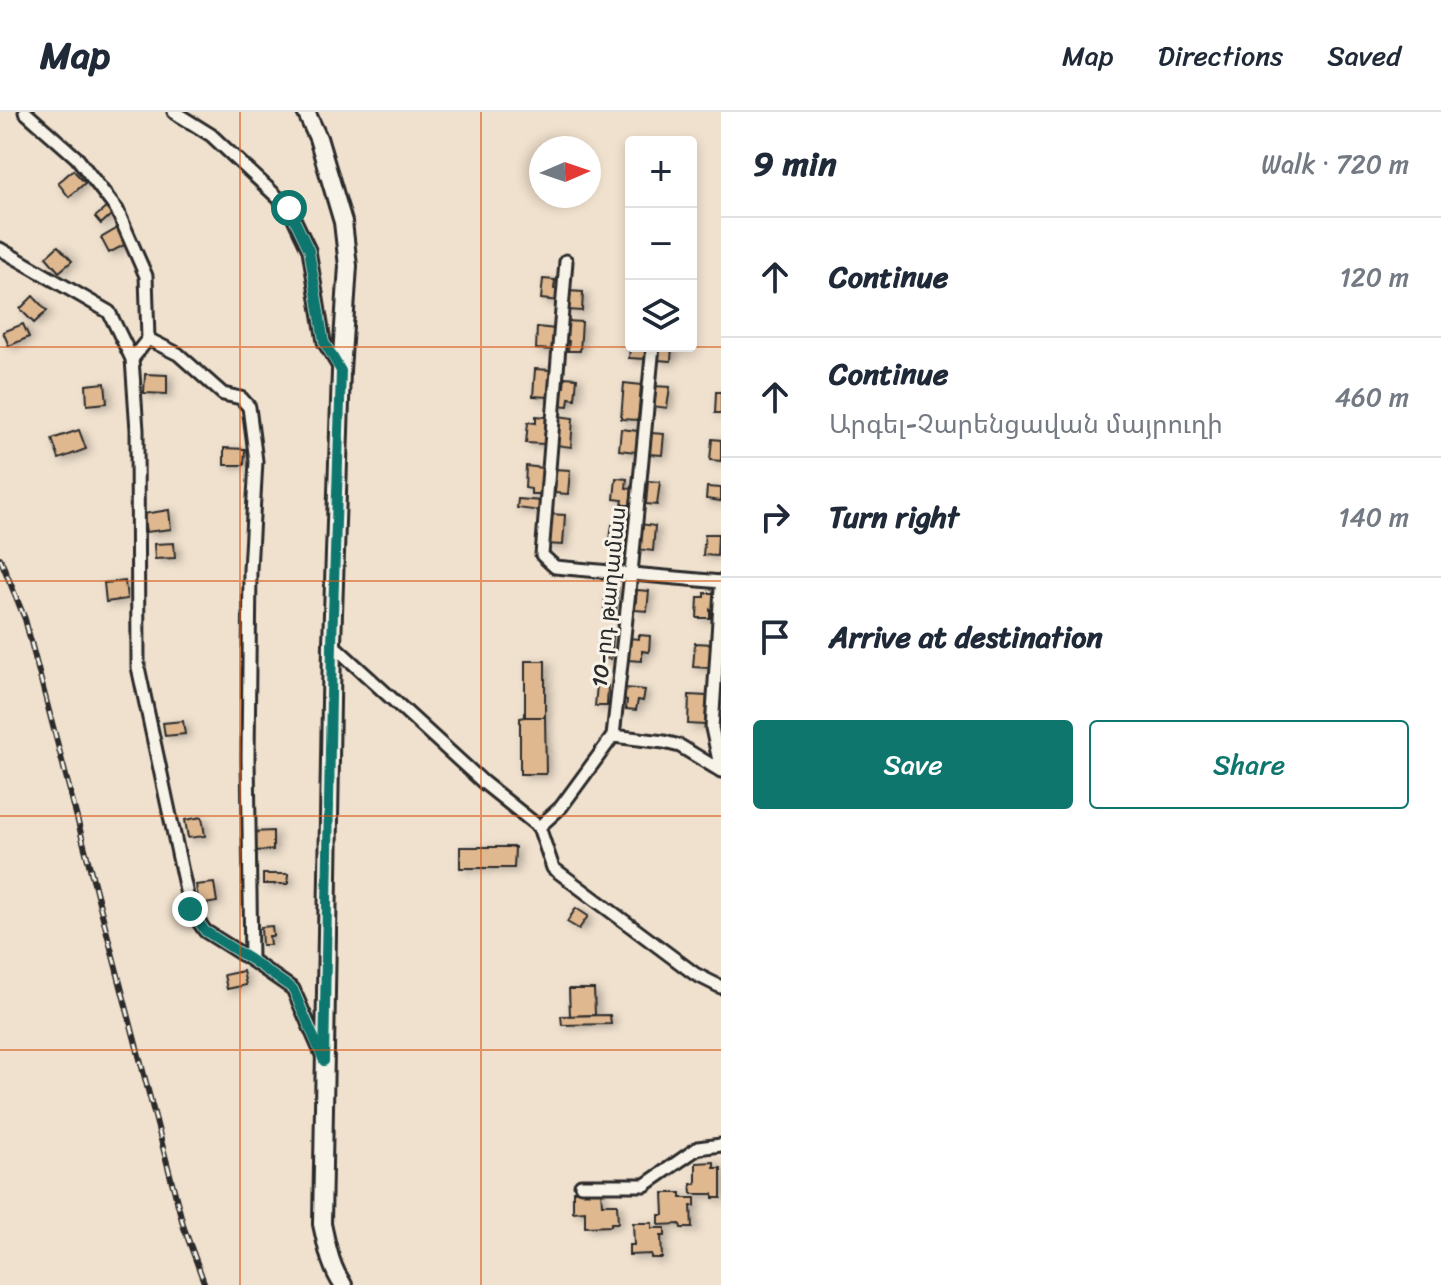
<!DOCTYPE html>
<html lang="en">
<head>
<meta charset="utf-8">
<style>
  body { margin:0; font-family:Sriracha,"Noto Sans Armenian",sans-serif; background:#f6f6f7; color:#1f2937 }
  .controls { position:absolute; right:24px; top:24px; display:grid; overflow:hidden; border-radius:8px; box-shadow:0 4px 12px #0003 }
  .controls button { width:72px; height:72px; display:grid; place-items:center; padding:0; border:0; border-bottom:2px solid #e0e1e3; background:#fff; color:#1f2937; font:40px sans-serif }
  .compass { position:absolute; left:529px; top:24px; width:72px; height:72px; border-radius:50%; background:#fff; box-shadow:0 4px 12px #0003; rotate:88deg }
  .stop { position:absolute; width:24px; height:24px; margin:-18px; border:6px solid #0f766e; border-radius:50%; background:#fff }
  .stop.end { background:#0f766e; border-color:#fff; box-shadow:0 2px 8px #0008 }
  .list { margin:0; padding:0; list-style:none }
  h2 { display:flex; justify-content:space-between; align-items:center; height:104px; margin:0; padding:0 32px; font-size:34px }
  h2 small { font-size:26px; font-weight:400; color:#747a83 }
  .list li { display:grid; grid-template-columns:52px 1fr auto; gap:24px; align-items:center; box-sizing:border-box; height:120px; padding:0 32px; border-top:2px solid #e0e1e3 }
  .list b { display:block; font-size:30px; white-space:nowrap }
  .list p { margin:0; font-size:26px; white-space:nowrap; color:#747a83 }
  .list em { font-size:26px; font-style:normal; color:#747a83 }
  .actions { display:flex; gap:16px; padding:24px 32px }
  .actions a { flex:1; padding:18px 0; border:2px solid #0f766e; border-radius:8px; text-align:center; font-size:28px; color:#0f766e }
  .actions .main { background:#0f766e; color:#fff }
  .icon { flex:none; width:44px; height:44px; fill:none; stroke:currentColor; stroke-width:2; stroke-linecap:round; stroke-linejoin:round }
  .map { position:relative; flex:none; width:721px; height:1173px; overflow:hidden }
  header { display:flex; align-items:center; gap:48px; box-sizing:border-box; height:112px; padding:0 40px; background:#fff; border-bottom:2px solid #e0e1e3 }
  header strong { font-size:38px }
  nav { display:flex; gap:44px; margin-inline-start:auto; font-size:28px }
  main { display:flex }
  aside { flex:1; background:#fff }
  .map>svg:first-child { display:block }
  .building { fill:#dfb890; stroke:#2b2b2b; stroke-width:2; filter:url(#shadow) }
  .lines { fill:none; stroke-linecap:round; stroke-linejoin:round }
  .minor-casing { stroke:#2b2b2b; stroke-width:17 }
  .secondary-casing { stroke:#2b2b2b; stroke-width:22 }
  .minor { stroke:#f7f3e8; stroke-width:11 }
  .secondary { stroke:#f7f3e8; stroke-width:16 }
  .rail-casing { stroke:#2b2b2b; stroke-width:6 }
  .rail { stroke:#f7f3e8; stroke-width:3; stroke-dasharray:9; stroke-linecap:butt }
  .route { stroke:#0f766e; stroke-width:10 }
  .grid { fill:none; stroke:#d5540f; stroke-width:2; stroke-opacity:0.55 }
  .labels { text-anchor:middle; stroke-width:6; stroke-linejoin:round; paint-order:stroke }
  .street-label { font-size:22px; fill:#2b2b2b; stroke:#f7f3e8 }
</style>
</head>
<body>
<header>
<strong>Map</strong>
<nav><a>Map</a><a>Directions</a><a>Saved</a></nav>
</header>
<main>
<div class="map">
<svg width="721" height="1173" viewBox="0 0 721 1173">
  <defs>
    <filter id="shadow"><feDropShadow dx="4.5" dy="2.5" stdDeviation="4" flood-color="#0004"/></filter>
  </defs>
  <rect width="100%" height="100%" fill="#f0e1ce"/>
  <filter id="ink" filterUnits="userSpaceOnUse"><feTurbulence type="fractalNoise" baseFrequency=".0125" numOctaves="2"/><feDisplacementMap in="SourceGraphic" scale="16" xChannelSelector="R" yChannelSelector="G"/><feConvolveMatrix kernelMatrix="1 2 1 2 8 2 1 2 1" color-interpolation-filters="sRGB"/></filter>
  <g filter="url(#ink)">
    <g class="building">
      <polygon points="73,58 85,71 69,85 58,71"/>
      <polygon points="107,95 112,102 101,112 95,105"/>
      <polygon points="118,116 126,132 109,141 101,126"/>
      <polygon points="58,134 72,149 59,160 46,145"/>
      <polygon points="543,167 555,168 554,177 560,178 559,189 541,187"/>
      <polygon points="568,179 583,180 582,199 567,198"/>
      <polygon points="33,184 47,199 34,211 20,197"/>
      <polygon points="566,209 582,210 580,239 568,239 569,229 565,228"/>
      <polygon points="23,212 29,225 9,234 3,220"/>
      <polygon points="537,215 555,217 554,238 536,237"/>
      <polygon points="631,223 631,234 647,234 646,247 629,246"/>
      <polygon points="658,234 672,234 671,249 657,248"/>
      <polygon points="535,257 550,258 548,285 533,284"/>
      <polygon points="145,262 167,263 167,282 144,281"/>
      <polygon points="565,265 577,266 575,287 569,286 568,294 556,293 558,275 564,275"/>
      <polygon points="105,271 107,291 87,293 86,273"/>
      <polygon points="624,271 641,273 638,308 621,307"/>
      <polygon points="654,274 670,275 667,296 652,294"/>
      <polygon points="716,280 721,280 721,301 715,301"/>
      <polygon points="536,304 546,305 544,332 526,331 528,310 536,311"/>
      <polygon points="558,304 573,306 571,335 555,333"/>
      <polygon points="621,317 638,319 636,340 619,338"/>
      <polygon points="79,318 86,337 59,347 52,327"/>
      <polygon points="651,321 664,322 662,343 649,342"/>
      <polygon points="712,327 721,328 721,349 710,348"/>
      <polygon points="224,336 245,337 244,353 224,353"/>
      <polygon points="526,354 543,356 541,382 531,382 531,377 525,376"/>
      <polygon points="554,357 570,358 568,382 555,381 556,369 553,369"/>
      <polygon points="616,366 627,367 626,376 632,377 630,393 622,393 623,388 614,387"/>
      <polygon points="648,369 660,370 657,393 646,392"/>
      <polygon points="707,375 721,376 721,389 706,387"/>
      <polygon points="518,387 541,389 540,399 517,396"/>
      <polygon points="169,398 171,417 146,420 143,402"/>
      <polygon points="547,402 565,403 563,433 545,432"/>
      <polygon points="620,411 628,412 625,440 618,439 618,435 609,434 612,413 619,414"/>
      <polygon points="640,412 655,414 653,439 637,437"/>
      <polygon points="705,422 718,422 717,444 703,443"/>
      <polygon points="174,431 175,446 155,447 154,432"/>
      <polygon points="125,469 127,487 106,490 104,471"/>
      <polygon points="606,475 618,476 616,497 604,496"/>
      <polygon points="637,478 649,479 647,499 635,498"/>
      <polygon points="705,481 716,481 715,498 710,497 710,506 697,506 698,485 705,485"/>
      <polygon points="639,523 650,524 649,540 642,539 642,549 627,548 629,526 639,527"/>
      <polygon points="601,524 613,524 611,547 599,546"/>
      <polygon points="695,531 712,532 710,556 693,555"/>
      <rect x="525" y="549" width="20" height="56"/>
      <polygon points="597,573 608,574 607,594 595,594"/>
      <polygon points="625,576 645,578 643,589 638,588 636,598 626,597 627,588 624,587"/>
      <polygon points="689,583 707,584 705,613 688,612"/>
      <polygon points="525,605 545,605 546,662 520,662 520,606"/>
      <polygon points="183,609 185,622 165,624 163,611"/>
      <polygon points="202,705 205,724 188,726 185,708"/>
      <polygon points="273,719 273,738 253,739 252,720"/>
      <polygon points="460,735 515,735 514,756 460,756"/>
      <rect x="263" y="762" width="25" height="10"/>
      <polygon points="214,771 217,790 199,793 196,773"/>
      <polygon points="576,796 588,804 579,817 567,810"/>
      <polygon points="272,814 273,824 269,824 270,833 262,833 261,815"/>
      <polygon points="243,859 246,873 227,877 224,863"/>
      <polygon points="569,877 594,877 595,903 570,904"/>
      <polygon points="610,903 611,912 562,913 561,904"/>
      <polygon points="714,1050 714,1056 721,1056 721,1086 713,1086 713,1082 692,1082 691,1072 696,1072 696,1051"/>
      <polygon points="601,1078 602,1092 617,1092 618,1111 611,1111 611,1114 585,1115 585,1099 573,1100 573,1079"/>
      <polygon points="663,1081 681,1081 681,1086 695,1086 695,1094 691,1094 692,1116 681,1116 680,1112 659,1113 659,1103 664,1103"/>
      <polygon points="633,1111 652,1111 652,1116 665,1116 665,1124 661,1124 662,1146 651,1146 651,1142 629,1143 629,1133 634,1133"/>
    </g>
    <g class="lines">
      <defs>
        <g id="minor">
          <polyline points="25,0 77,46 117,98 146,164 148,227 132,247"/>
          <polyline points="174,0 211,23 289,96 309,138 324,230 341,258"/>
          <polyline points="0,137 109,200 132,247 137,318 138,555 190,797 205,819 251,848 293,877 323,945"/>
          <polyline points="566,149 542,443 555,455 721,470"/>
          <polyline points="148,227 178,242 223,282 241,286 249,295 256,349 250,458 248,646 251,848"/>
          <polyline points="721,477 712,616 721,658"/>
          <polyline points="332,532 484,671 539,715 553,756 695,862 721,875"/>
          <polyline points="613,624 664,630 680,634 721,659"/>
          <polyline points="539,715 561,695 613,624 631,461 653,234"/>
          <polyline points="581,1073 645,1073 698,1036 721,1033"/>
        </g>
        <path id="secondary" d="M306 0 318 26 343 110 348 154 341 259 332 532 322 1112C327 1134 330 1154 343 1173"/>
      </defs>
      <use href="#minor" class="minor-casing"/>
      <use href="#secondary" class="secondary-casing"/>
      <use href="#minor" class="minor"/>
      <use href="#secondary" class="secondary"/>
      <defs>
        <polyline id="rail" points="0,446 25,507 184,1116 205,1173"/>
      </defs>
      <use href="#rail" class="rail-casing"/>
      <use href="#rail" class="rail"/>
    </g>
  </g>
  <g class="lines" filter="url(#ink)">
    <polyline class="route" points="190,797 205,819 251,848 293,877 324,949 332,532 341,259 324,230 309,138 289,96"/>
  </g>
  <path class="grid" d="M240 0V1173M481 0V1173M0 235H721M0 469H721M0 704H721M0 938H721"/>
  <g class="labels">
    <g class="street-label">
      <text transform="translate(608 485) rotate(-84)" y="8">10-րդ թաղամաս</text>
    </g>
  </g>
</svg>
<div class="controls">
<button>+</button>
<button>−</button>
<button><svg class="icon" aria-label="layers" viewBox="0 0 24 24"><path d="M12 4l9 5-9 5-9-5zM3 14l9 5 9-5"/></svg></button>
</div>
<svg class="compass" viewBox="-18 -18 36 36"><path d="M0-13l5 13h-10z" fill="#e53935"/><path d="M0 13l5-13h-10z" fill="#747a83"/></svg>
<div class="stop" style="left:289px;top:96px"></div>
<div class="stop end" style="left:190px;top:797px"></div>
</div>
<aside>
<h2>9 min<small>Walk · 720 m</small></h2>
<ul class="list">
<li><svg class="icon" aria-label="ahead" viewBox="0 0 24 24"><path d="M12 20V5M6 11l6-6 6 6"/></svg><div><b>Continue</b></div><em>120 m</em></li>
<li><svg class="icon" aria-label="ahead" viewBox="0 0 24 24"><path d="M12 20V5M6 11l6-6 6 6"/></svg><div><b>Continue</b><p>Արգել-Չարենցավան մայրուղի</p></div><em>460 m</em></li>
<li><svg class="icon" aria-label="right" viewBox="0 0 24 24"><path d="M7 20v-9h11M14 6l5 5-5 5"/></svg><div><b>Turn right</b></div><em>140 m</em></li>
<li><svg class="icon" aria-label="arrive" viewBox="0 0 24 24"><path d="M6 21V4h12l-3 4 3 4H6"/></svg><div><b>Arrive at destination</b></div></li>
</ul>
<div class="actions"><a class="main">Save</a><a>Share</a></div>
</aside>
</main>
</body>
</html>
